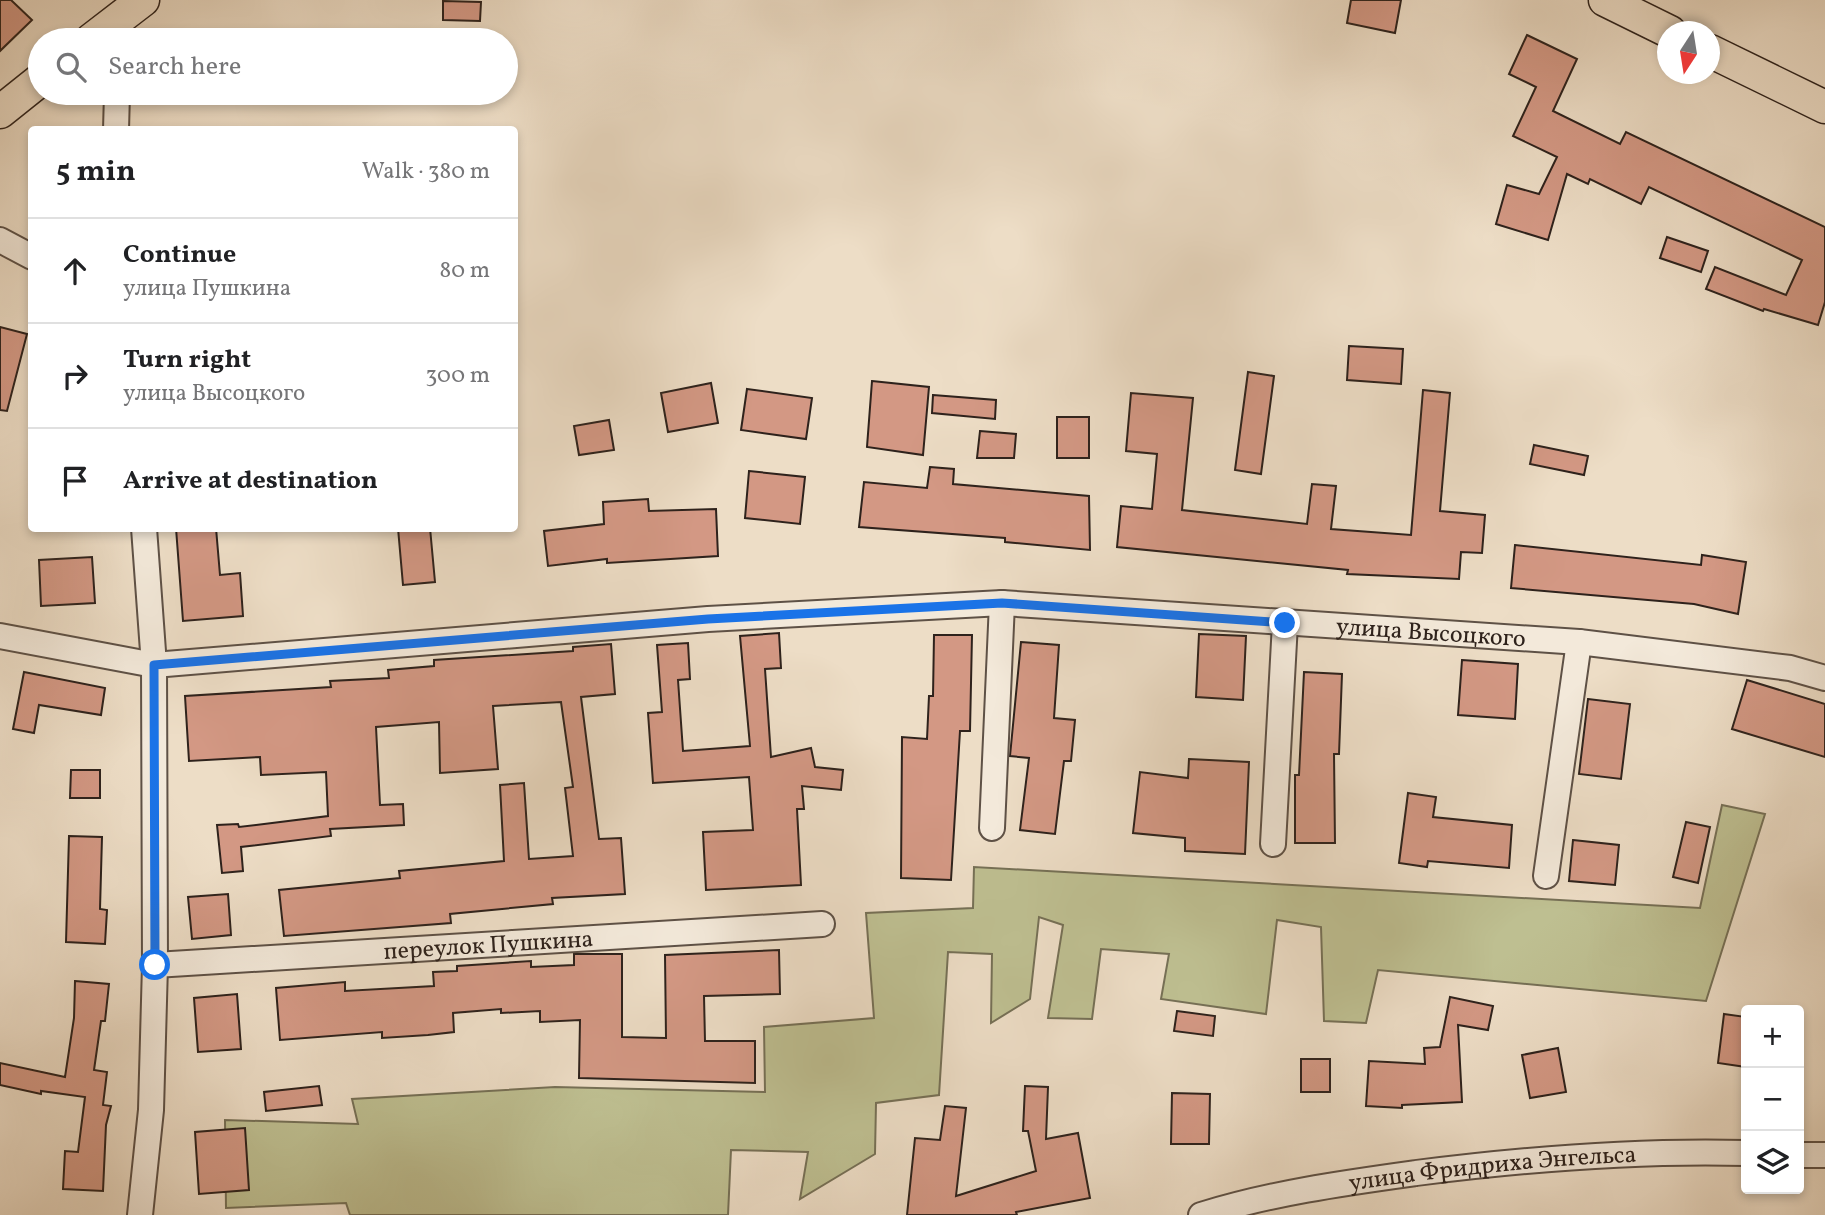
<!DOCTYPE html>
<html lang="en">
<head>
<meta charset="utf-8">
<style>
  body { margin:0; font-family:Vollkorn,serif; background:#f2f2f2; color:#202124 }
  .controls { position:absolute; right:21px; bottom:21px; display:grid; overflow:hidden; border-radius:7px; box-shadow:0 4px 10px #0003 }
  .controls button { width:63px; height:63px; display:grid; place-items:center; padding:0; border:0; border-bottom:2px solid #e0e0e0; background:#fff; color:#202124; font:35px sans-serif }
  .compass { position:absolute; left:1657px; top:21px; width:63px; height:63px; border-radius:50%; background:#fff; box-shadow:0 4px 10px #0003; rotate:192deg }
  .stop { position:absolute; width:21px; height:21px; margin:-16px; border:5px solid #1a73e8; border-radius:50%; background:#fff }
  .stop.end { background:#1a73e8; border-color:#fff; box-shadow:0 2px 7px #0008 }
  .list { margin:0; padding:0; list-style:none }
  h2 { display:flex; justify-content:space-between; align-items:center; height:91px; margin:0; padding:0 28px; font-size:30px }
  h2 small { font-size:23px; font-weight:400; color:#757577 }
  .list li { display:grid; grid-template-columns:46px 1fr auto; gap:21px; align-items:center; box-sizing:border-box; height:105px; padding:0 28px; border-top:2px solid #e0e0e0 }
  .list b { display:block; font-size:26px; white-space:nowrap }
  .list p { margin:0; font-size:23px; white-space:nowrap; color:#757577 }
  .list em { font-size:23px; font-style:normal; color:#757577 }
  .icon { flex:none; width:38px; height:38px; fill:none; stroke:currentColor; stroke-width:2; stroke-linecap:round; stroke-linejoin:round }
  .map { position:relative; flex:none; width:1825px; height:1215px; overflow:hidden }
  .search { position:absolute; background:#fff; box-shadow:0 4px 10px #0003; left:28px; top:28px; width:490px; height:77px; display:flex; align-items:center; gap:18px; box-sizing:border-box; padding:0 24px; border-radius:38px; color:#757577; font-size:26px }
  .panel { position:absolute; background:#fff; box-shadow:0 4px 10px #0003; left:28px; top:126px; width:490px; height:406px; border-radius:7px }
  .map>svg:first-child { display:block }
  .green { fill:#bebf91; stroke:#767056; stroke-width:2 }
  .building { fill:#d39884; stroke:#2e221c; stroke-width:2 }
  .lines { fill:none; stroke-linecap:round; stroke-linejoin:round }
  .minor-casing { stroke:#5e5146; stroke-width:28 }
  .major-casing { stroke:#2e221c; stroke-width:35 }
  .minor { stroke:#f3e9da; stroke-width:24 }
  .major { stroke:#edddc6; stroke-width:32 }
  .route { stroke:#1a73e8; stroke-width:9 }
  .labels { text-anchor:middle; stroke-width:5; stroke-linejoin:round; paint-order:stroke }
  .street-label { font-size:24px; fill:#2e221c; stroke:#f3e9da }
</style>
</head>
<body>
<div class="map">
<svg width="1825" height="1215" viewBox="0 0 1825 1215">
  <rect width="100%" height="100%" fill="#edddc6"/>
  <filter id="stains"><feTurbulence type="fractalNoise" baseFrequency=".00286" numOctaves="4"/><feColorMatrix values="0 0 0 0 .2 0 0 0 0 .09 0 0 0 0 .02 0 0 0 .5 -.17"/></filter>
  <radialGradient id="worn" r=".72"><stop offset=".6" stop-color="#630" stop-opacity="0"/><stop offset="1" stop-color="#630" stop-opacity=".3"/></radialGradient>
  <polygon class="green" points="1722,805 1765,814 1706,1001 1378,970 1366,1023 1324,1021 1321,927 1277,920 1266,1014 1161,999 1169,954 1101,949 1092,1019 1048,1018 1063,925 1039,917 1030,999 991,1023 992,954 948,952 939,1095 876,1103 875,1154 800,1199 808,1152 731,1150 728,1215 350,1215 346,1203 226,1208 225,1120 358,1124 352,1099 555,1087 765,1092 764,1027 874,1018 866,913 973,908 974,867 1700,908"/>
  <g class="building">
    <polygon points="0,0 11,0 32,20 0,51"/>
    <polygon points="1351,0 1401,0 1395,33 1347,23"/>
    <polygon points="443,1 481,2 480,21 443,20"/>
    <polygon points="1527,35 1577,59 1553,111 1620,144 1626,132 1825,227 1825,302 1818,325 1764,309 1763,311 1706,289 1715,267 1786,295 1802,260 1649,187 1641,204 1590,179 1588,184 1567,174 1548,240 1496,224 1507,185 1539,194 1557,157 1513,136 1536,87 1509,74"/>
    <polygon points="1667,237 1708,251 1701,272 1660,258"/>
    <polygon points="0,327 27,334 7,411 0,410"/>
    <polygon points="1349,346 1403,349 1401,384 1347,380"/>
    <polygon points="1248,372 1274,376 1261,474 1235,470"/>
    <polygon points="872,381 929,387 923,455 867,447"/>
    <polygon points="711,383 718,423 668,432 661,393"/>
    <polygon points="747,389 812,398 806,439 741,430"/>
    <polygon points="1423,390 1450,393 1440,511 1485,515 1482,553 1461,552 1459,579 1347,574 1348,570 1117,547 1121,506 1152,509 1157,454 1126,451 1131,393 1193,398 1182,510 1307,524 1312,484 1336,486 1331,529 1411,535"/>
    <polygon points="933,395 996,400 995,419 932,413"/>
    <rect x="1057" y="417" width="32" height="41"/>
    <polygon points="609,420 614,450 579,455 574,426"/>
    <polygon points="980,431 1016,434 1014,458 977,458"/>
    <polygon points="1534,445 1588,456 1584,475 1530,464"/>
    <polygon points="930,467 954,469 953,484 1089,496 1090,550 1005,542 1005,538 859,527 864,482 927,488"/>
    <polygon points="749,471 805,477 800,524 745,518"/>
    <polygon points="648,499 649,511 716,509 718,556 607,563 607,559 548,566 544,531 604,524 603,502"/>
    <polygon points="176,528 216,528 220,575 240,573 243,616 183,621"/>
    <polygon points="398,528 430,528 435,582 403,585"/>
    <polygon points="1515,545 1701,565 1702,555 1746,562 1738,614 1694,604 1511,588"/>
    <polygon points="92,557 95,603 41,606 39,560"/>
    <polygon points="779,633 781,668 765,669 771,757 811,748 815,767 843,770 841,790 802,786 804,809 797,809 801,885 706,890 703,832 753,830 749,777 653,783 648,713 662,712 657,645 688,643 690,679 678,680 683,751 750,746 740,636"/>
    <polygon points="1199,634 1246,636 1243,700 1196,697"/>
    <polygon points="934,635 972,635 970,731 960,731 951,880 901,878 902,737 927,739 929,696 933,696"/>
    <polygon points="1021,642 1059,645 1054,718 1075,720 1071,761 1064,761 1055,834 1020,830 1029,758 1010,756"/>
    <polygon points="611,644 615,694 581,697 599,839 621,838 625,894 552,898 553,904 450,914 451,923 284,936 279,890 400,878 399,871 504,861 500,785 524,783 529,859 573,856 565,788 573,787 561,702 493,706 498,769 440,773 439,722 376,727 380,805 403,804 404,825 330,829 331,836 241,847 243,871 222,873 217,825 238,824 239,827 328,816 326,772 261,775 260,757 189,761 185,696 331,687 330,681 389,678 388,670 434,666 434,660 573,651 573,647"/>
    <polygon points="1462,660 1518,664 1515,719 1458,715"/>
    <polygon points="24,672 105,688 101,715 39,705 34,733 13,729"/>
    <polygon points="1304,672 1342,674 1339,754 1334,754 1335,843 1295,843 1295,775 1299,775"/>
    <polygon points="1747,680 1825,704 1825,757 1732,729"/>
    <polygon points="1588,699 1630,704 1621,779 1579,774"/>
    <polygon points="1189,759 1249,762 1245,854 1185,851 1185,838 1133,833 1140,772 1188,778"/>
    <polygon points="71,770 100,770 100,798 70,798"/>
    <polygon points="1408,793 1436,797 1433,817 1512,825 1509,868 1428,861 1427,867 1399,863"/>
    <polygon points="1686,822 1710,827 1698,883 1673,877"/>
    <polygon points="69,836 102,837 100,909 107,910 105,944 66,942"/>
    <polygon points="1573,840 1619,845 1615,885 1569,881"/>
    <polygon points="228,894 231,935 192,939 188,897"/>
    <polygon points="779,950 780,994 704,996 705,1041 755,1041 755,1083 579,1078 580,1020 540,1022 540,1011 501,1013 501,1009 453,1013 454,1032 428,1035 382,1038 382,1032 280,1040 276,988 345,982 345,991 434,986 433,972 457,971 457,966 531,961 531,967 574,965 574,954 622,954 622,1037 666,1038 665,955"/>
    <polygon points="75,981 109,984 105,1021 101,1021 94,1070 107,1072 103,1105 111,1106 106,1125 103,1191 63,1189 65,1151 78,1152 85,1097 41,1091 41,1094 0,1085 0,1063 65,1077 74,1018"/>
    <polygon points="237,994 241,1049 198,1052 194,998"/>
    <polygon points="1450,997 1493,1006 1488,1030 1458,1025 1462,1102 1402,1105 1402,1108 1366,1106 1369,1061 1425,1064 1424,1048 1440,1047"/>
    <polygon points="1177,1011 1215,1016 1213,1036 1174,1031"/>
    <polygon points="1724,1014 1746,1017 1746,1067 1718,1063"/>
    <polygon points="1558,1048 1566,1092 1530,1098 1522,1055"/>
    <rect x="1301" y="1059" width="29" height="33"/>
    <polygon points="319,1086 322,1105 266,1111 264,1092"/>
    <polygon points="1025,1086 1048,1087 1046,1139 1078,1133 1090,1198 1016,1212 1017,1215 907,1215 915,1138 940,1140 945,1106 966,1108 956,1196 1036,1171 1028,1131 1023,1131"/>
    <polygon points="1172,1093 1210,1094 1209,1144 1171,1144"/>
    <polygon points="245,1128 249,1190 199,1194 195,1132"/>
  </g>
  <g class="lines">
    <defs>
      <g id="minor">
        <polyline points="116,130 117,93"/>
        <polyline points="0,240 32,257"/>
        <path id="s1" d="M0 636 154 665 708 619 1002 603 1579 642 1790 668 1825 678"/>
        <polyline points="992,828 1002,603"/>
        <polyline points="1273,844 1285,623"/>
        <polyline points="1546,876 1579,642"/>
        <path id="s2" d="M155 965 822 924"/>
        <polyline points="1799,1155 1825,1155"/>
        <polyline points="140,1215 151,1110 155,965 154,665 144,528"/>
        <path id="s3" d="M1201 1215C1271 1193 1344 1183 1416 1173 1526 1159 1635 1150 1746 1153"/>
      </g>
      <g id="major">
        <polyline points="1605,0 1670,32"/>
        <polyline points="91,40 143,0"/>
        <polyline points="1710,51 1825,107"/>
        <polyline points="0,112 40,80"/>
      </g>
    </defs>
    <use href="#minor" class="minor-casing"/>
    <use href="#major" class="major-casing"/>
    <use href="#minor" class="minor"/>
    <use href="#major" class="major"/>
  </g>
  <g class="lines">
    <polyline class="route" points="155,965 154,665 708,619 1002,603 1285,623"/>
  </g>
  <g class="labels">
    <g class="street-label">
      <text dy="8" stroke="none"><textPath href="#s1" startOffset="1437">улица Высоцкого</textPath></text>
      <text dy="8" stroke="none"><textPath href="#s2" startOffset="334">переулок Пушкина</textPath></text>
      <text dy="8" stroke="none"><textPath href="#s3" startOffset="296">улица Фридриха Энгельса</textPath></text>
    </g>
  </g>
  <rect width="100%" height="100%" filter="url(#stains)"/>
  <rect width="100%" height="100%" fill="url(#worn)"/>
</svg>
<div class="controls">
<button>+</button>
<button>−</button>
<button><svg class="icon" aria-label="layers" viewBox="0 0 24 24"><path d="M12 4l9 5-9 5-9-5zM3 14l9 5 9-5"/></svg></button>
</div>
<svg class="compass" viewBox="-18 -18 36 36"><path d="M0-13l5 13h-10z" fill="#e53935"/><path d="M0 13l5-13h-10z" fill="#757577"/></svg>
<div class="stop" style="left:155px;top:965px"></div>
<div class="stop end" style="left:1285px;top:623px"></div>
<div class="search"><svg class="icon" aria-label="search" viewBox="0 0 24 24"><circle cx="10" cy="10" r="6"/><path d="M15 15l6 6"/></svg>Search here</div>
<section class="panel">
<h2>5 min<small>Walk · 380 m</small></h2>
<ul class="list">
<li><svg class="icon" aria-label="ahead" viewBox="0 0 24 24"><path d="M12 20V5M6 11l6-6 6 6"/></svg><div><b>Continue</b><p>улица Пушкина</p></div><em>80 m</em></li>
<li><svg class="icon" aria-label="right" viewBox="0 0 24 24"><path d="M7 20v-9h11M14 6l5 5-5 5"/></svg><div><b>Turn right</b><p>улица Высоцкого</p></div><em>300 m</em></li>
<li><svg class="icon" aria-label="arrive" viewBox="0 0 24 24"><path d="M6 21V4h12l-3 4 3 4H6"/></svg><div><b>Arrive at destination</b></div></li>
</ul>
</section>
</div>
</body>
</html>
